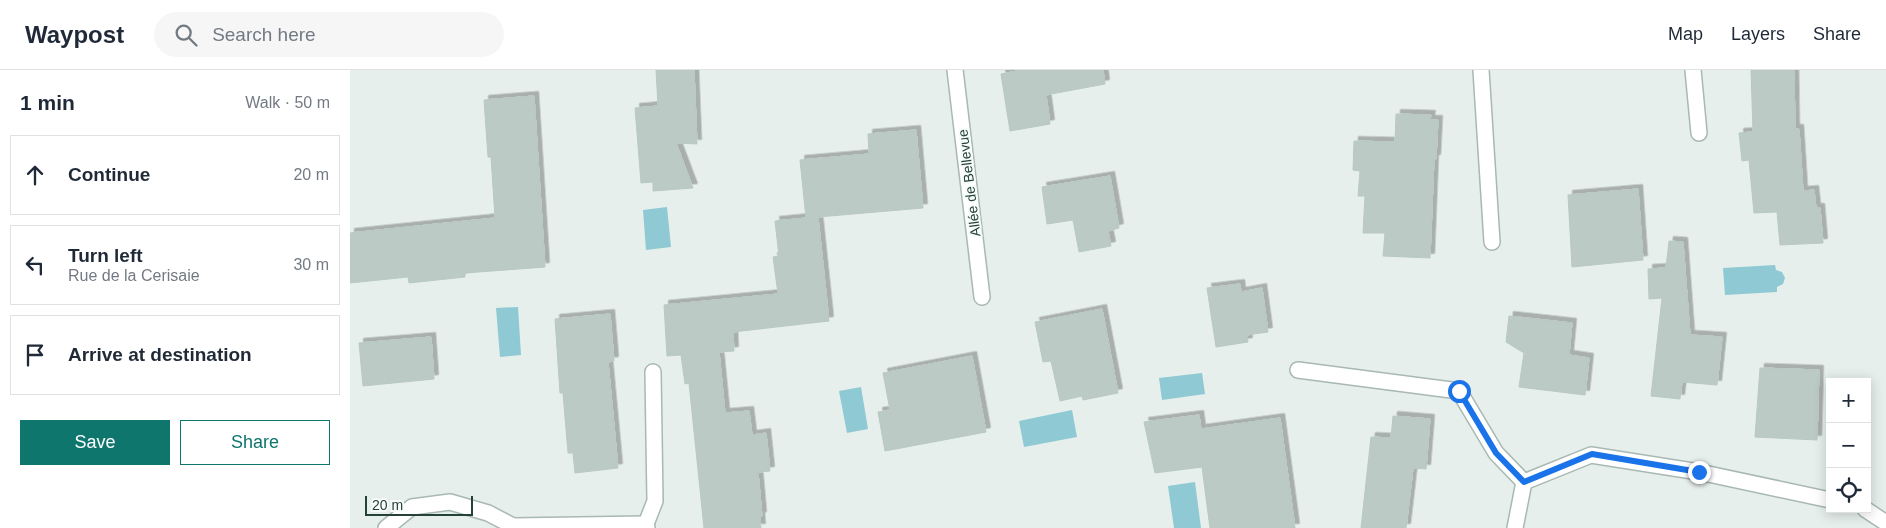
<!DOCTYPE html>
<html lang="en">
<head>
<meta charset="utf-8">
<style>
  body { margin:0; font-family:Helvetica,sans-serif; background:#f6f6f7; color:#1f2937 }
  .controls { position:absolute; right:15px; bottom:15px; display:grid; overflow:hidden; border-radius:0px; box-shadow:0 2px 12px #0003 }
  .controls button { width:45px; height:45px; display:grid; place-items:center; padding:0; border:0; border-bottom:1px solid #e0e1e3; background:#fff; color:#1f2937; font:25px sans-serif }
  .scale { position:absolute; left:15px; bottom:12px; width:108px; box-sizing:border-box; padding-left:5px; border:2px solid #24423a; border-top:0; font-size:14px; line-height:18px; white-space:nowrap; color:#24423a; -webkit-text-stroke:4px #f7fbf9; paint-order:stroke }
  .stop { position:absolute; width:15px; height:15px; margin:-11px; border:4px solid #1a73e8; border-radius:50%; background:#fff }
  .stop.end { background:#1a73e8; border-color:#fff; box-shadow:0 1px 5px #0008 }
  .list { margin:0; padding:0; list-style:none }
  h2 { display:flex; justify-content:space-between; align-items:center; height:65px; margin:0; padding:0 20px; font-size:21px }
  h2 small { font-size:16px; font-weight:400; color:#747a83 }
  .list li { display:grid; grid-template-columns:32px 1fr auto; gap:15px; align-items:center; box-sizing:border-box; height:80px; margin:0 10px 10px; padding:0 10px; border:1px solid #e0e1e3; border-radius:0px }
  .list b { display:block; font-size:19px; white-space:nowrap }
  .list p { margin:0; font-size:16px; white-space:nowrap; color:#747a83 }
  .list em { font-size:16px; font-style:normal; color:#747a83 }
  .actions { display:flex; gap:10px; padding:15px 20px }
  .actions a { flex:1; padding:11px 0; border:1px solid #0f766e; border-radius:0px; text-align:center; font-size:18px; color:#0f766e }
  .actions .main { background:#0f766e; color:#fff }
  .icon { flex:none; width:28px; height:28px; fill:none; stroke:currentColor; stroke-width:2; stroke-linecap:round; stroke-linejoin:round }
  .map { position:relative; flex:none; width:1536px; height:458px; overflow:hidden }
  header { display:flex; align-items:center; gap:30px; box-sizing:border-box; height:70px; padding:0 25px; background:#fff; border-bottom:1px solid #e0e1e3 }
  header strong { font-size:24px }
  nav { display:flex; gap:28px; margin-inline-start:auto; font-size:18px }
  .search { width:350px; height:45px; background:#f6f6f7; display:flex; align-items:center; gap:12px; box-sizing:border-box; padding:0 18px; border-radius:28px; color:#747a83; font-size:19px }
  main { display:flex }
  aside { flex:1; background:#fff }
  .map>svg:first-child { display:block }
  .water { fill:#8ec9d4 }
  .building { fill:#bbcac4; stroke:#b8c9c2; filter:url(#shadow) }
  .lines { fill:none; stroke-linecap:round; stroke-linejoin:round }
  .minor-casing { stroke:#a8b8b2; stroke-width:18 }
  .minor { stroke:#fff; stroke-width:15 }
  .route { stroke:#1a73e8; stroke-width:6 }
  .labels { text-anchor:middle; stroke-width:4; stroke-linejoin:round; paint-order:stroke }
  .street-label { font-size:14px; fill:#24423a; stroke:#f7fbf9 }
</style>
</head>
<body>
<header>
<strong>Waypost</strong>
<div class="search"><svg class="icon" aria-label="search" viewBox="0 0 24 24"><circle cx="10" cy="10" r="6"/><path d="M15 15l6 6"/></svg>Search here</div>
<nav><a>Map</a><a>Layers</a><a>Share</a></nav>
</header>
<main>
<aside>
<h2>1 min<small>Walk · 50 m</small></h2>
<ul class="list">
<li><svg class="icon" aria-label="ahead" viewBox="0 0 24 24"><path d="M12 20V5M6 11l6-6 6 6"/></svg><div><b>Continue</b></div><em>20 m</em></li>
<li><svg class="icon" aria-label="left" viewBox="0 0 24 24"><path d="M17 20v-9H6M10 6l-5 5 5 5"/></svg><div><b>Turn left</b><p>Rue de la Cerisaie</p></div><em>30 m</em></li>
<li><svg class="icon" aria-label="arrive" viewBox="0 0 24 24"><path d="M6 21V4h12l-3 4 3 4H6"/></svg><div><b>Arrive at destination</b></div></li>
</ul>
<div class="actions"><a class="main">Save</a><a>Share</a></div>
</aside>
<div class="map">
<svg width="1536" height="458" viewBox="0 0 1536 458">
  <defs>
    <filter id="shadow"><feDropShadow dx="4.5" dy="-4.5" stdDeviation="0" flood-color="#0004"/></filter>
  </defs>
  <rect width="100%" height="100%" fill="#e6efeb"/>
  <g class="water">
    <polygon points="317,137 321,177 296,180 293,140"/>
    <polygon points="1425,195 1426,200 1432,202 1435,208 1433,214 1427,217 1427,222 1375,225 1373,198"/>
    <polygon points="168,237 171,285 150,287 146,238"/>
    <polygon points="852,303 855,324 812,330 809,308"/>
    <polygon points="511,317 518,359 497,363 489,321"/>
    <polygon points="722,340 727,367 674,377 669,351"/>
    <polygon points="845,412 851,458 824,458 818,416"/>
  </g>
  <g class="building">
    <polygon points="306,0 344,0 347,74 326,73 343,118 303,121 303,112 291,113 285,38 308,36"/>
    <polygon points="673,0 753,0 755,14 696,25 700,54 660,61 651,4"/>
    <polygon points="1401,0 1444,0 1445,59 1449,59 1453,121 1464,120 1466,138 1470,138 1473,173 1430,175 1427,142 1404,143 1399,90 1392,91 1389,63 1403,62"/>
    <polygon points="184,26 195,197 115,203 115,207 59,213 58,207 0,213 0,163 145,148 141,87 138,87 134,30"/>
    <polygon points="1046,44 1081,45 1080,50 1088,50 1086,89 1084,89 1080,188 1033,186 1035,163 1013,163 1015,126 1008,126 1010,101 1003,100 1004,71 1045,72"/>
    <polygon points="566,60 573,138 468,147 479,251 383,262 384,281 369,282 375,343 399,341 402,365 416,363 420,401 408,402 412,446 410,447 411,458 354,458 339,313 335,314 331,285 317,286 314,235 428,224 423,187 429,186 425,151 456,148 450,90 519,84 518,64"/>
    <polygon points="760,106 769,158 758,161 761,176 729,182 723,150 697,154 692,117"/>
    <polygon points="1288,119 1293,190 1222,197 1218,125"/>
    <polygon points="1319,171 1333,172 1340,265 1372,267 1367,315 1332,312 1330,329 1301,326 1312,228 1299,229 1298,199 1316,198"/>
    <polygon points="890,214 891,222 912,218 918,262 897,265 898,272 866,277 857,218"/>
    <polygon points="752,239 768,323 733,330 732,326 710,331 701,291 693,292 685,252"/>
    <polygon points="260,244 264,291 258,292 268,398 225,403 223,383 218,383 213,323 210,323 205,249"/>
    <polygon points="1159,246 1222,253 1219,285 1239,288 1235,325 1169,317 1174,283 1156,272"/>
    <polygon points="81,267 84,309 13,316 9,273"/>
    <polygon points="622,286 636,362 535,381 528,342 540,340 533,303"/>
    <polygon points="1410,298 1469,300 1467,370 1405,367"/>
    <polygon points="849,345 851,359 930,348 945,458 860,458 852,397 805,403 794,352"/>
    <polygon points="1043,346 1080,349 1076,399 1063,398 1056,458 1011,458 1021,367 1041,368"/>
  </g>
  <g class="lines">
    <defs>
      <g id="minor">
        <polyline points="605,0 632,227"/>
        <polyline points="1131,0 1142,172"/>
        <polyline points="1343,0 1349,63"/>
        <polyline points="948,300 1109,321 1146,383 1174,412"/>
        <polyline points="1515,439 1536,453"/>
        <polyline points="296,454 305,431 303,302"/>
        <polyline points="163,456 296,454 297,458"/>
        <polyline points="36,458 62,437 100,432 138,443 163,456"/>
        <polyline points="1165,458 1174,412 1241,385 1349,402 1480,430"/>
      </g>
    </defs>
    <use href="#minor" class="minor-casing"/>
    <use href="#minor" class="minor"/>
  </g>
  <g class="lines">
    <polyline class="route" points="1109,321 1146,383 1174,412 1242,384 1349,402"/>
  </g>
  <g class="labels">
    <g class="street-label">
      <text transform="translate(619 113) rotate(-97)" y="5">Allée de Bellevue</text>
    </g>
  </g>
</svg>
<div class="controls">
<button>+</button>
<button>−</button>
<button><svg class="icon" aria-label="locate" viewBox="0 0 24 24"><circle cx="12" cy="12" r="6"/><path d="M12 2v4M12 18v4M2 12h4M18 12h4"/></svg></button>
</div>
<div class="scale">20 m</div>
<div class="stop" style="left:1109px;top:321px"></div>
<div class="stop end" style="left:1349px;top:402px"></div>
</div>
</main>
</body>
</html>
